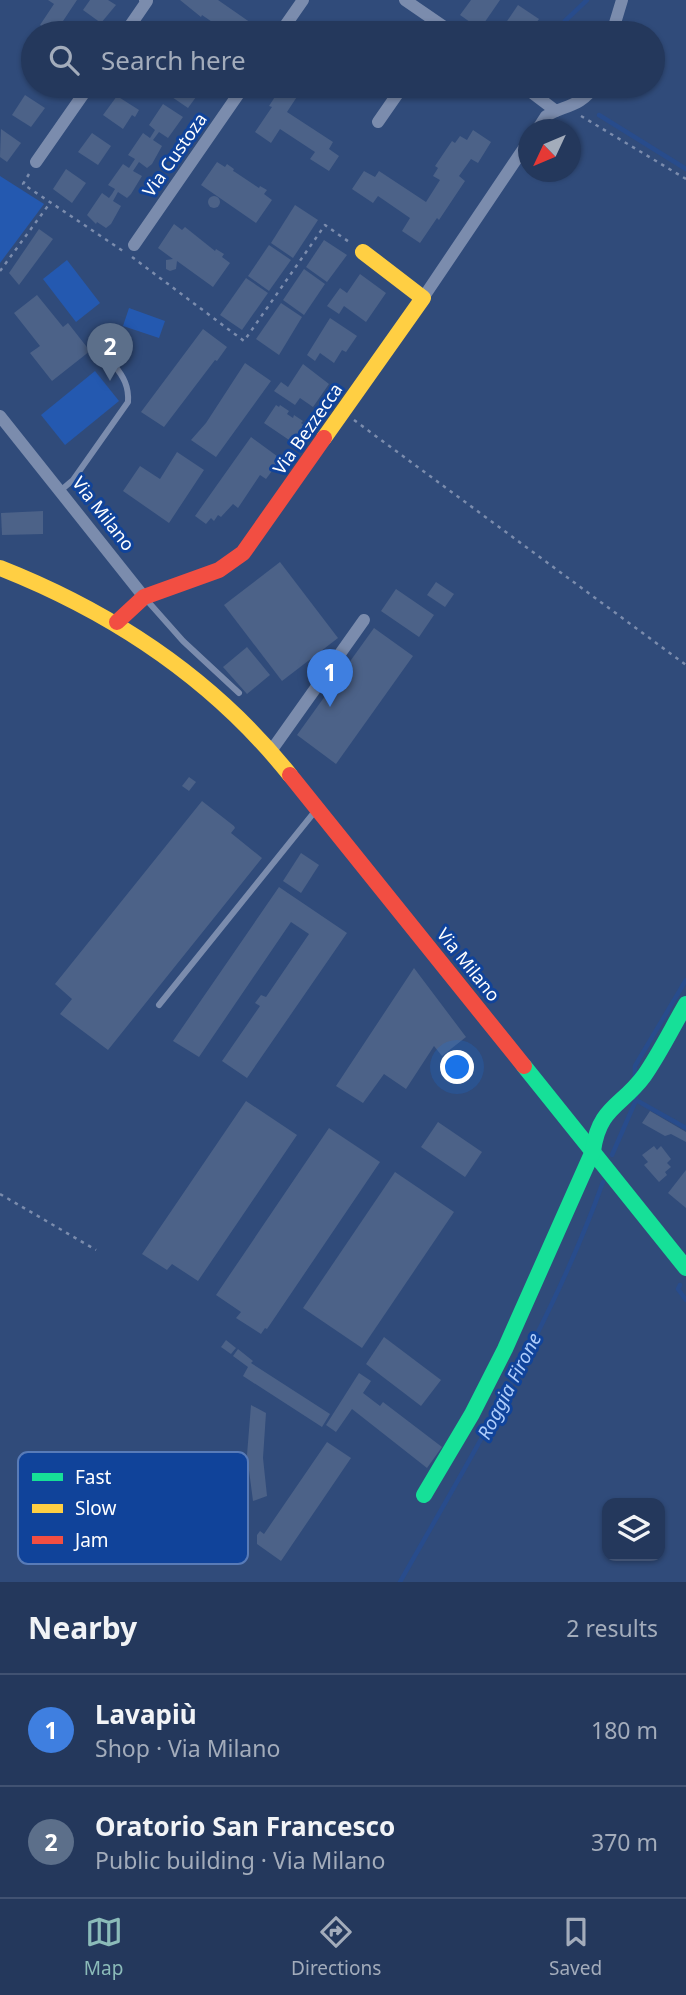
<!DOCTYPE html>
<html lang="en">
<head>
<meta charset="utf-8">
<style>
  body { margin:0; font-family:"Noto Sans",sans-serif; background:#304365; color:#f1f3f6 }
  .controls { position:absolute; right:21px; bottom:21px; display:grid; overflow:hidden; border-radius:14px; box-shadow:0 2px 5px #0004 }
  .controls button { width:63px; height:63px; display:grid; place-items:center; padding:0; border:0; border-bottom:2px solid #415272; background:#24385c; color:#f1f3f6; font:35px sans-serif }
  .compass { position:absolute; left:518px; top:119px; width:63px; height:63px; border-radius:50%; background:#24385c; box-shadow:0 2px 5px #0004; rotate:226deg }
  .you { position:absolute; left:458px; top:1068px; width:24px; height:24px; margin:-18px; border:5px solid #fff; border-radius:50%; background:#1a73e8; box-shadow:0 0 0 10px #1a73e833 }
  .badge { display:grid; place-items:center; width:46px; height:46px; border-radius:50%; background:#8bbbb9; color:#fff; font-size:23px; font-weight:700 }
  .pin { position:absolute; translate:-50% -58px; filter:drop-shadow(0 2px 4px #0008) }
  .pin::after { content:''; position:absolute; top:37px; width:24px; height:21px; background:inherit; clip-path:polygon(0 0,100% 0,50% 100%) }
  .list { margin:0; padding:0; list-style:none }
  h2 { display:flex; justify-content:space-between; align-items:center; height:91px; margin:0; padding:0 28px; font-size:30px }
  h2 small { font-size:23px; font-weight:400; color:#a3acbb }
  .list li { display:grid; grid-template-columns:46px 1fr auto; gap:21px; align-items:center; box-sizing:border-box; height:112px; padding:0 28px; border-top:2px solid #415272 }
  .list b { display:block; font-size:26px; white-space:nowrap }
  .list p { margin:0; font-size:23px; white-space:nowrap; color:#a3acbb }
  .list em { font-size:23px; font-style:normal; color:#a3acbb }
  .icon { flex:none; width:38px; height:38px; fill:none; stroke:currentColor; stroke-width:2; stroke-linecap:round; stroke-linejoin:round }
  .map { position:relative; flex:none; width:686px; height:1582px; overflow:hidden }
  .search { position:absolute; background:#24385c; box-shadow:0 2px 5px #0004; left:21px; right:21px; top:21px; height:77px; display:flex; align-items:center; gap:18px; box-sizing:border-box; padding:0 24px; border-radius:38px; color:#a3acbb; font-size:26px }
  .sheet { height:315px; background:#24385c }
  nav { display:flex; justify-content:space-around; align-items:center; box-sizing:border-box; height:98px; border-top:2px solid #415272; background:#24385c; font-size:19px; color:#a3acbb }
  nav a { display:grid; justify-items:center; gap:4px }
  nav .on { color:#8bbbb9 }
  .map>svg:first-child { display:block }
  .green { fill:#2459b0 }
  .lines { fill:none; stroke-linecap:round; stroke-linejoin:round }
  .stream { stroke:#284c8c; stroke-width:4.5 }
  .building { fill:#4c6288 }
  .path { stroke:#7b8cad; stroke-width:2.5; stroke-dasharray:3.5 5; stroke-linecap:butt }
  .lane { stroke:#7b8cad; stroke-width:6 }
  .street { stroke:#7b8cad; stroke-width:12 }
  .fast { stroke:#16e098; stroke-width:16 }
  .slow { stroke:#ffcf43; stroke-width:16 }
  .jam { stroke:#f24e42; stroke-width:16 }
  .labels { text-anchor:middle; stroke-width:6; stroke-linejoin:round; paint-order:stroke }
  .street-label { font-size:18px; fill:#fff; stroke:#10439a }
  .water-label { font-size:19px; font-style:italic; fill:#afcdfb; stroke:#10439a }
  .key { fill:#10439a; stroke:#587bb8; stroke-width:2 }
  .key-label { font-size:19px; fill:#fff }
</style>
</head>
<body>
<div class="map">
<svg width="686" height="1582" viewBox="0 0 686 1582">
  <rect width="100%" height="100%" fill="#304b7a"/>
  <g class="green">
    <polygon points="0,176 44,204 0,263"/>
    <polygon points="67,260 100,303 76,322 43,279"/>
    <polygon points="129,308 165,321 159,338 123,326"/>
    <polygon points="95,371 119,401 65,445 41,415"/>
  </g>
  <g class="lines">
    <g class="stream">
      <polyline points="565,21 587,0"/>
      <polyline points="599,115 686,169"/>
      <polyline points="635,1080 635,1066 686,980"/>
      <polyline points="636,1100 686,1128"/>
      <polyline points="612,1155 636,1100 636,1093"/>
      <polyline points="680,1285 678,1289 686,1300"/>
      <path d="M400 1582C473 1453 553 1322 603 1182"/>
    </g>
  </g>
  <g class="building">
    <polygon points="48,0 77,0 55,33 40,25 54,4"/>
    <polygon points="90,0 108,0 116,5 101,23 83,10"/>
    <polygon points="180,0 218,0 254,25 249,33 224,33 220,30 221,28 202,15 201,17"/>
    <polygon points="471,0 500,0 480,29 460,15"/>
    <polygon points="518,5 539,19 529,33 499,33"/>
    <polygon points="167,21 174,26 185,33 159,33"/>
    <polygon points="176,86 204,86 188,108 169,95"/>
    <polygon points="282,86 314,86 311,91 304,86 287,112 333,142 329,149 339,156 329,171 310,159 315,152 280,129 271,143 255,132 272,107 269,106"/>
    <polygon points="25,95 45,108 31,127 12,115"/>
    <polygon points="117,96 139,110 135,117 132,115 123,129 103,115"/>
    <polygon points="163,104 183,117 168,138 159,132 153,140 162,146 152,164 147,168 139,162 133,171 142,176 131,194 127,198 118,192 113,201 121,206 111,224 106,228 97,222 96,224 87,215 102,193 109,198 112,194 115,189 108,185 123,164 129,168 135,159 128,155 143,133 150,138 155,130 149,125"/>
    <polygon points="1,129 21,143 7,162 0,157"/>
    <polygon points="473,130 491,142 478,163 471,159 459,176 465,181 439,220 437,218 420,243 402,231 410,218 378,196 373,203 352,189 364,171 375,177 379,171 426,202 440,180 433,176 438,168 435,166 452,141 455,143 460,136 467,140"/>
    <polygon points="92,133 111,146 98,165 78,152"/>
    <polygon points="217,162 225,167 227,164 234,169 233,171 235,172 259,188 260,186 267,190 264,194 272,200 256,223 201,185"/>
    <polygon points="66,169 86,183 72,203 53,189"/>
    <circle cx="214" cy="202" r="6"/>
    <polygon points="295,205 318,220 293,258 271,243"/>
    <polygon points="174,224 182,230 185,227 215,251 216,249 224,254 222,257 230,263 213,287 177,261 176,269 170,271 166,269 166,260 173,259 158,248"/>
    <polygon points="39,229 53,239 19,285 9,273"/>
    <polygon points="324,240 347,255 327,282 306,267"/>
    <polygon points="269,245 291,260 269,291 248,276"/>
    <polygon points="304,269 325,284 304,315 283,300"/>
    <polygon points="360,274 386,293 366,322 344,306 339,314 327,306 340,288 347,293"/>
    <polygon points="246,278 268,293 242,330 220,315"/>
    <polygon points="37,295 63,327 68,323 90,351 52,381 30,353 40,346 14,313"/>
    <polygon points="281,303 302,317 279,355 256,339"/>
    <polygon points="330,318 357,336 346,352 342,350 334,363 320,353 315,361 307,355"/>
    <polygon points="203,329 227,347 217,361 215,360 164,427 141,412"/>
    <polygon points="245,363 271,381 216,457 191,440 206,423"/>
    <polygon points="303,364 329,384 313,407 300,398 295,405 274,391 281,382 288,387"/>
    <polygon points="276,405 279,407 280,405 289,411 287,414 293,418 294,415 303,421 301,423 304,425 292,442 264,423"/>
    <polygon points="251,437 281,459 266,479 260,475 238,508 233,504 221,517 218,515 214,521 211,518 206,524 195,516"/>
    <polygon points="177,452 204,470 169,523 123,491 140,466 160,479"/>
    <polygon points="43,511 43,534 2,535 1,513"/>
    <polygon points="280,562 338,638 282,681 224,605"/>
    <polygon points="436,582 454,594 445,607 427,595"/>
    <polygon points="396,589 434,615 419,637 381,611"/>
    <polygon points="374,628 413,656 336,764 297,735"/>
    <polygon points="247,647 270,675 247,694 223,667"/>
    <polygon points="189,777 196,782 189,791 182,786"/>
    <polygon points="202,801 234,826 235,828 231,833 262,858 108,1050 60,1014 72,999 55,984"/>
    <polygon points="301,853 319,865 301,893 283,881"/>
    <polygon points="279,887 347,933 247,1078 222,1061 260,1006 255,1003 261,995 266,997 309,934 291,922 199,1057 173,1041"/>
    <polygon points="414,968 466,1037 442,1056 434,1046 406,1089 384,1074 363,1103 336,1086"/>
    <polygon points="246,1101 297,1135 198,1281 172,1264 167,1270 142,1254"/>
    <polygon points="650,1111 686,1132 686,1142 671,1134 665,1136 642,1123"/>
    <polygon points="438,1122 482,1152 465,1177 421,1147"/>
    <polygon points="329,1128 380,1162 267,1329 265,1328 261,1334 236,1318 241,1312 216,1295"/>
    <polygon points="654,1146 657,1150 661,1146 671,1159 667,1163 671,1167 665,1172 667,1175 659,1182 644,1165 648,1162 642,1155"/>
    <polygon points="686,1170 686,1208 668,1193"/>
    <polygon points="395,1172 454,1212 362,1348 303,1308"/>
    <polygon points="384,1337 441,1380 421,1406 366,1364"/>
    <polygon points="226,1340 236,1348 231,1354 221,1347"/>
    <polygon points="238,1349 253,1361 251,1363 330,1414 322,1427 243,1376 248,1367 233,1356"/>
    <polygon points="359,1373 371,1381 363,1393 380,1406 383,1402 442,1447 427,1468 352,1409 336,1432 326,1425"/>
    <polygon points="251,1405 266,1413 263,1458 267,1496 253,1501 247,1455"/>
    <polygon points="327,1442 351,1458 281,1561 257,1544 257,1535 260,1531 264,1534"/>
  </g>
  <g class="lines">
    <g class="path">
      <polyline points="581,116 686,179"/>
      <polyline points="29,174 23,184 123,251"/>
      <polyline points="132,257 244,341 325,225 352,244"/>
      <polyline points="0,271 50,203"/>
      <polyline points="354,420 686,665"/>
      <polyline points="0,1194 96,1250"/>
    </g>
    <g class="lane">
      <path d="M60 491 73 480 128 402C129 387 124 377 114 365"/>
      <polyline points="144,597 183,641 239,693"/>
      <polyline points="159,1005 316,810"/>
    </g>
    <g class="street">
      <polyline points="405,0 453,33"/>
      <polyline points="125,33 147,1 145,0"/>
      <polyline points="280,33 303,0"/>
      <polyline points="612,33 622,0"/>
      <path d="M523 86 556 111C571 105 585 102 594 86"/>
      <polyline points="378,122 403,86"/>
      <polyline points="537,130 546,116 556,111"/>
      <polyline points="36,162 89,86"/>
      <polyline points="134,245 244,86"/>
      <polyline points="423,298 528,142"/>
      <polyline points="0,416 144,597"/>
      <polyline points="271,751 364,620"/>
    </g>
    <g class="fast">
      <polyline points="524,1066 686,1268"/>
      <path d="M424 1495 472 1414 505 1349 593 1151C599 1107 621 1107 644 1076 660 1053 672 1028 686 1004"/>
    </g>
    <g class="slow">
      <polyline points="324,438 423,298 363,252"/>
      <path d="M0 568C114 613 213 679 290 775"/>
    </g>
    <g class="jam">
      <polyline points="117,622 144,597 219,570 243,553 324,438"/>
      <polyline points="290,775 524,1066"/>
    </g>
  </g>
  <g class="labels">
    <g class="street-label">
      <text transform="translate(175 155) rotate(-55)" y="6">Via Custoza</text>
      <text transform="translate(308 429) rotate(-55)" y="6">Via Bezzecca</text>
      <text transform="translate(103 514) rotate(52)" y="6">Via Milano</text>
      <text transform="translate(468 965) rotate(51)" y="6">Via Milano</text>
    </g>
    <g class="water-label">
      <text transform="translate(509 1386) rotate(-63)" y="7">Roggia Firone</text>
    </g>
  </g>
  <rect x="18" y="1452" width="230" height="112" rx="10" class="key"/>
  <rect x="32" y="1473" width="31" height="8" fill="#16e098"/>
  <rect x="32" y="1504" width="31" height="9" fill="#ffcf43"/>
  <rect x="32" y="1536" width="31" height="8" fill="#f24e42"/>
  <g class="key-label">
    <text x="75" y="1484">Fast</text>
    <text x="75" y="1515">Slow</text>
    <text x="75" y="1547">Jam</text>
  </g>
</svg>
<div class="controls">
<button><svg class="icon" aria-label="layers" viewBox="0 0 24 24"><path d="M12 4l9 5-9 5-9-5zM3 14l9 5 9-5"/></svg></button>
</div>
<svg class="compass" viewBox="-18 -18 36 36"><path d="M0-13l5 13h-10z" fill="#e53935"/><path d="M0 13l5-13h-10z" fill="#a3acbb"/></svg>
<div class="you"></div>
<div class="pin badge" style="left:330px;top:707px;background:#3f7fe0">1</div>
<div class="pin badge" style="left:110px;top:381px;background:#5c6f8a">2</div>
<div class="search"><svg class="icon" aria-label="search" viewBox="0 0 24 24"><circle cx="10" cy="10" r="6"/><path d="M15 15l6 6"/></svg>Search here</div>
</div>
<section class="sheet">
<h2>Nearby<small>2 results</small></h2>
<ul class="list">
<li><span class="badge" style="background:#3f7fe0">1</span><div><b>Lavapiù</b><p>Shop · Via Milano</p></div><em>180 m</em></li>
<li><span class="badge" style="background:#5c6f8a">2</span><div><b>Oratorio San Francesco</b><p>Public building · Via Milano</p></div><em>370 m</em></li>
</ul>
</section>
<nav>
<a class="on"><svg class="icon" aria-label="map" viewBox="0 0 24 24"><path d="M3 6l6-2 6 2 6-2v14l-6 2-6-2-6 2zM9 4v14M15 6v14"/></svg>Map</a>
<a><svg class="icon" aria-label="directions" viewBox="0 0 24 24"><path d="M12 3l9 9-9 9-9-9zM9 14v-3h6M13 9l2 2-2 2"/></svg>Directions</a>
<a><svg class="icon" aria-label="saved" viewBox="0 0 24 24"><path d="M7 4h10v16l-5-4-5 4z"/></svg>Saved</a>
</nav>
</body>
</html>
